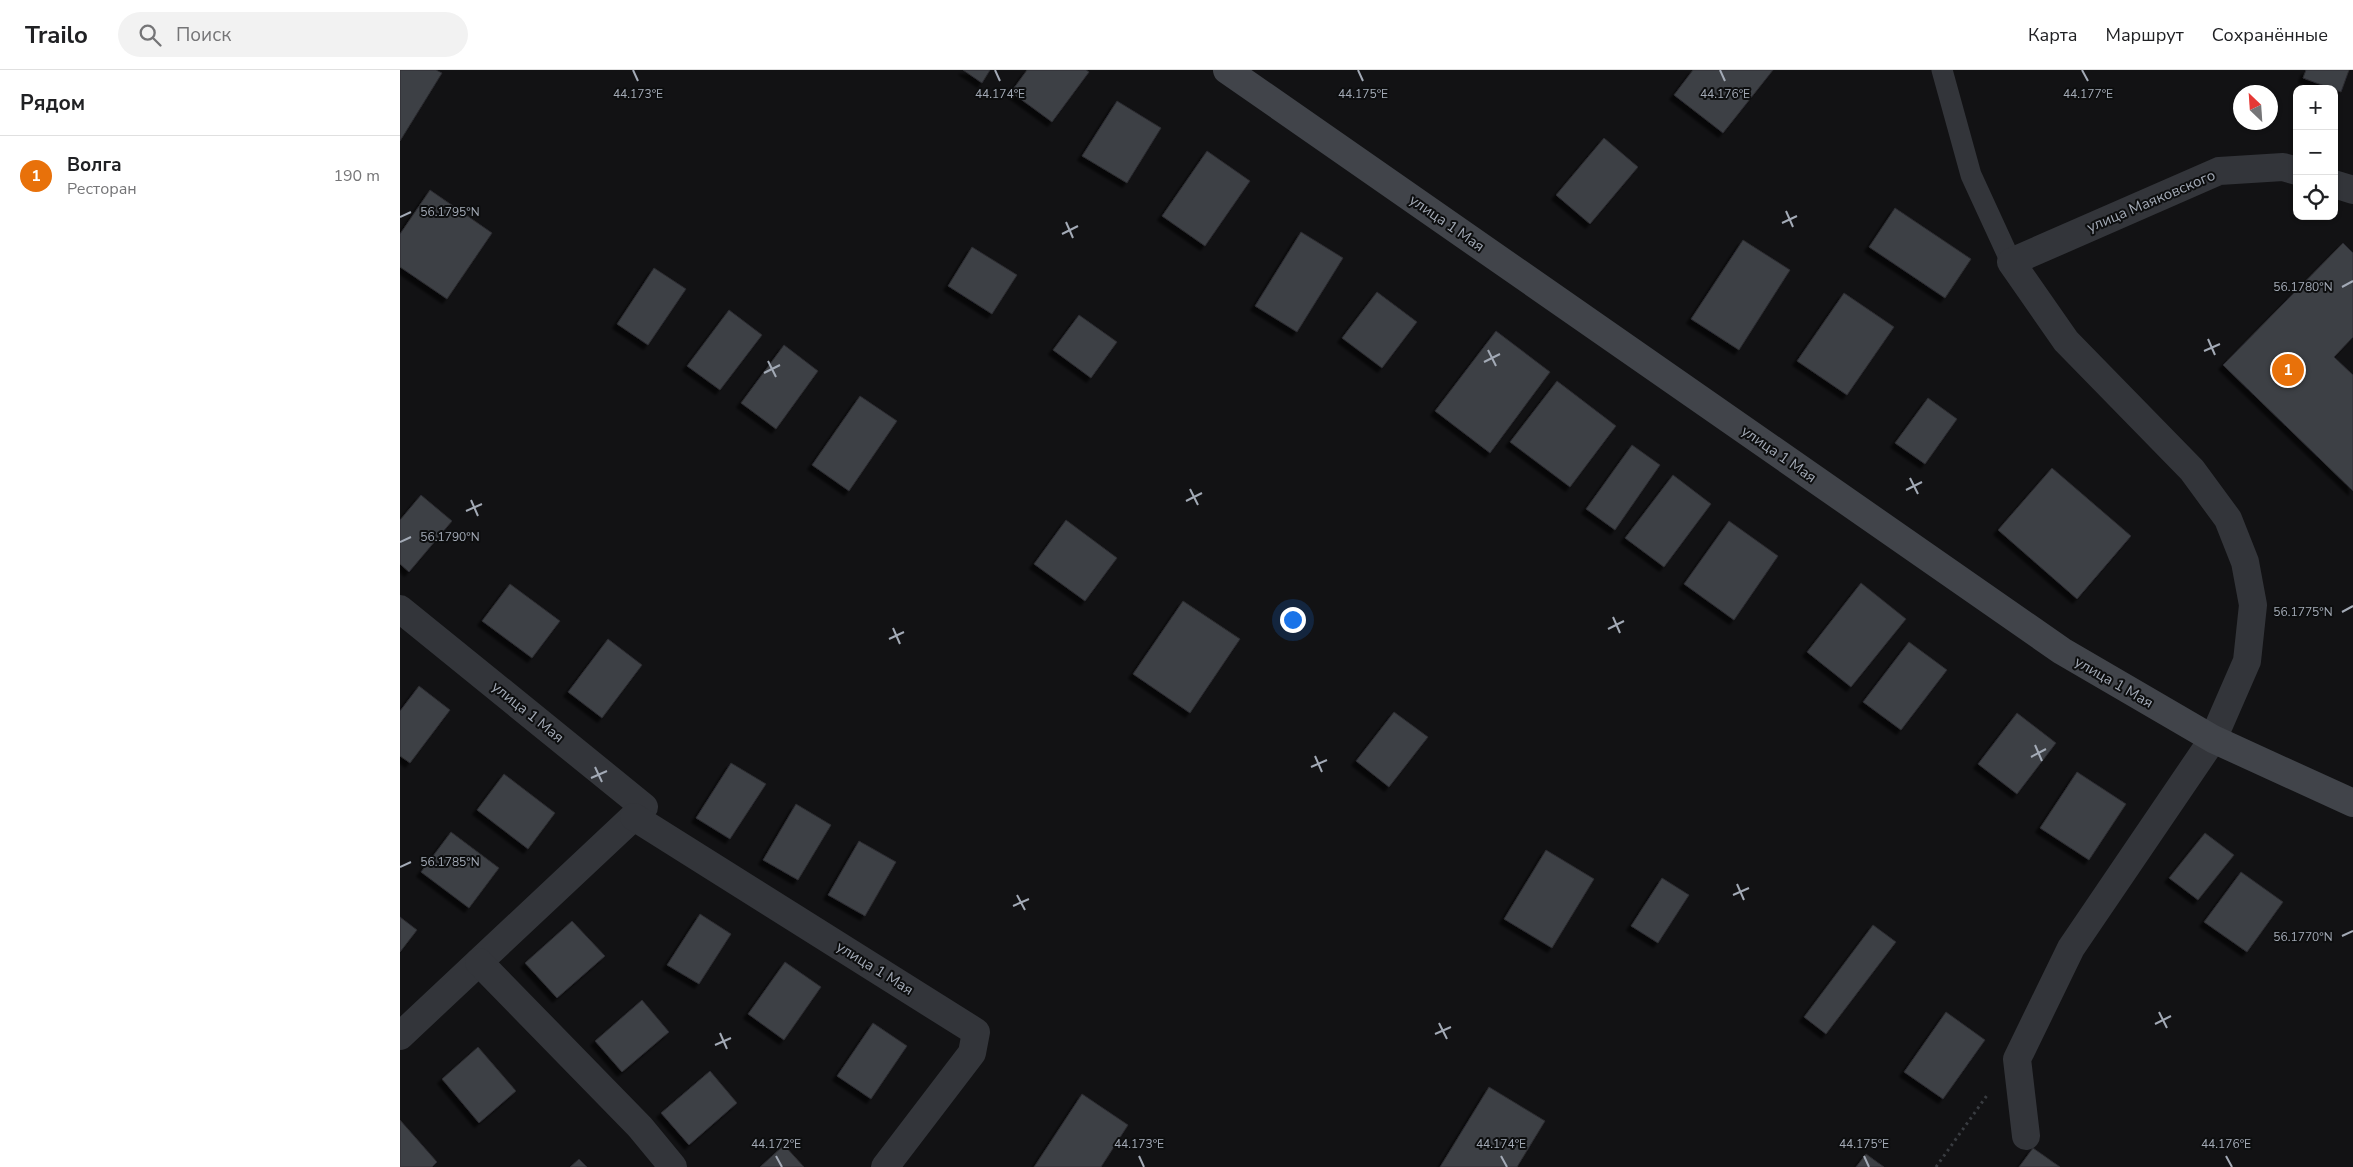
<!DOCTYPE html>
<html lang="ru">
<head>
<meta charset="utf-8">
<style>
  body { margin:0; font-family:"Nunito Sans",sans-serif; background:#f2f2f2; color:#202124 }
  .controls { position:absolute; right:15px; top:15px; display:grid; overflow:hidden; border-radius:10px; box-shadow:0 1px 4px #0004 }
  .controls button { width:45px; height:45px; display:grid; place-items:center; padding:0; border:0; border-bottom:1px solid #e0e0e0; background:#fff; color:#202124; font:25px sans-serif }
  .compass { position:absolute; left:1833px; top:15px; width:45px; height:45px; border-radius:50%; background:#fff; box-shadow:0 1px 4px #0004; rotate:335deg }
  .you { position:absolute; left:892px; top:549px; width:18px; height:18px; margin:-12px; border:4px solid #fff; border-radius:50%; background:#1a73e8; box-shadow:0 0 0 8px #1a73e833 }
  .badge { display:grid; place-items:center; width:32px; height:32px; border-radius:50%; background:#1a73e8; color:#fff; font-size:16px; font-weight:700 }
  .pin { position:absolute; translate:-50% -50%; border:2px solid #fff; box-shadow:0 1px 5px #0006 }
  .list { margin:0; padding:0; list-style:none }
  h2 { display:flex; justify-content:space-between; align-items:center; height:65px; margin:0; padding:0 20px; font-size:21px }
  h2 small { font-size:16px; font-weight:400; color:#757577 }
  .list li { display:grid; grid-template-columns:32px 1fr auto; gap:15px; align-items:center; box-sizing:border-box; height:80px; padding:0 20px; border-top:1px solid #e0e0e0 }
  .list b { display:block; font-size:19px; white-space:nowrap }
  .list p { margin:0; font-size:16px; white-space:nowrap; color:#757577 }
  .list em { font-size:16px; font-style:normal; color:#757577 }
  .icon { flex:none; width:28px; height:28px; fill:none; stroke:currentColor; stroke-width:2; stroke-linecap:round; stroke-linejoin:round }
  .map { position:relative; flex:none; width:1953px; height:1097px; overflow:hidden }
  header { display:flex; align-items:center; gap:30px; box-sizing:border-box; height:70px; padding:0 25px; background:#fff; border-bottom:1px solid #e0e0e0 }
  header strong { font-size:24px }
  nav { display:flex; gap:28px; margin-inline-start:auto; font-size:18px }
  .search { width:350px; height:45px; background:#f2f2f2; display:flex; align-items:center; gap:12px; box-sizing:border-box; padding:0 18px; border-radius:28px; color:#757577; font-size:19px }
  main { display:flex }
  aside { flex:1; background:#fff }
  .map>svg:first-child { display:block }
  .building { fill:#3e4044; stroke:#2c2c31; filter:url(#shadow) }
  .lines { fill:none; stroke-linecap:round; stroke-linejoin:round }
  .path { stroke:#393c41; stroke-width:3; stroke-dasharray:2.5 4; stroke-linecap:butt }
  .lane { stroke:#33353a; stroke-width:21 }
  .street { stroke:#33353a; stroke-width:28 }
  .secondary { stroke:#41444a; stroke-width:28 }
  .ticks { fill:none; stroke:#a3aab6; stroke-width:2 }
  .labels { text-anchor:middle; stroke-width:4; stroke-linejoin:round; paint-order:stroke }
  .street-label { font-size:15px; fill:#a3aab6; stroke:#0d0e0f }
  .ticks-label { font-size:12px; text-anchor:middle; fill:#a3aab6; stroke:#0d0e0f; stroke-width:4; stroke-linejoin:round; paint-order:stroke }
</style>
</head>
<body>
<header>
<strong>Trailo</strong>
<div class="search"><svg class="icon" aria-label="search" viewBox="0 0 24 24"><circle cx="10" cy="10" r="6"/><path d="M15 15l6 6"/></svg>Поиск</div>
<nav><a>Карта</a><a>Маршрут</a><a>Сохранённые</a></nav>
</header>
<main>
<aside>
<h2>Рядом<small></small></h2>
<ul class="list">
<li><span class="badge" style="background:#e8710a">1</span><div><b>Волга</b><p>Ресторан</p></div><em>190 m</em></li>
</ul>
</aside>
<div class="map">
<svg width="1953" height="1097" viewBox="0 0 1953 1097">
  <defs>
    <filter id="shadow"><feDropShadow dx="-4.5" dy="4.5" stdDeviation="1" flood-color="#0009"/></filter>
  </defs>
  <rect width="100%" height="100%" fill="#121214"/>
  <g class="building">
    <polygon points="0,0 36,0 42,3 0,71"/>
    <polygon points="563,0 590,0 582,13"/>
    <polygon points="627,0 686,0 689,2 652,52 611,22"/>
    <polygon points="1293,0 1373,0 1323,63 1274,25"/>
    <polygon points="1906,0 1949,0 1941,22 1903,8"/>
    <polygon points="717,31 761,58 727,113 682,86"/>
    <polygon points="1204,68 1238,97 1190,154 1156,125"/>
    <polygon points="807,81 850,111 805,176 762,146"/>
    <polygon points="30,120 92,163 47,229 0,197 0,164"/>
    <polygon points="1495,138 1571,189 1545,228 1469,177"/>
    <polygon points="901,162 943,188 897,262 855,236"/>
    <polygon points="1343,170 1390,200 1339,280 1291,249"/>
    <polygon points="1943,173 1953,183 1953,267 1934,287 1953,305 1953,421 1823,295"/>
    <polygon points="572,177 617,205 592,244 548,216"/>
    <polygon points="254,198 286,219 248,275 217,254"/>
    <polygon points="977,222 1017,252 982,298 942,268"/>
    <polygon points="1444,223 1494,257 1447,325 1397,291"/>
    <polygon points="329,240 362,265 320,320 287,296"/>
    <polygon points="679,245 717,272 691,308 653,280"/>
    <polygon points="1096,261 1150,302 1090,383 1035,341"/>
    <polygon points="384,275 418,301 376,359 341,333"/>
    <polygon points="1157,311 1216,356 1170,417 1110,372"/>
    <polygon points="460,326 497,351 449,421 412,395"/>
    <polygon points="1528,328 1557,349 1525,394 1495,373"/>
    <polygon points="1232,375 1260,395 1215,460 1186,439"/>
    <polygon points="1652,398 1731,466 1677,529 1598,460"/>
    <polygon points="1273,405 1311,434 1264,497 1225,468"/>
    <polygon points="21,425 52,451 9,502 0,494 0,450"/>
    <polygon points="666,450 717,488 685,531 634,494"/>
    <polygon points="1329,451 1378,486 1334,550 1284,514"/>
    <polygon points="1461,513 1506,549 1451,617 1407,582"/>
    <polygon points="110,514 160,551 132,588 82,551"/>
    <polygon points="783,531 840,569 790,643 733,604"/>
    <polygon points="208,569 242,595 202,648 168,622"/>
    <polygon points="1509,572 1547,600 1501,660 1463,632"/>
    <polygon points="19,616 50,640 10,693 0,686 0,641"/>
    <polygon points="994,642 1028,667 989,717 956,691"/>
    <polygon points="1617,643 1656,673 1617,724 1578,694"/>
    <polygon points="331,693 366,714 330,769 296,748"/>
    <polygon points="1677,702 1726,734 1689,790 1640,758"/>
    <polygon points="104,704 155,743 128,779 77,740"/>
    <polygon points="396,734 431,755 398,810 363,790"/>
    <polygon points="51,762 99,798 69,838 21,802"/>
    <polygon points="1805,763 1834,785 1798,830 1769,808"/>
    <polygon points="459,771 496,792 465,846 428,825"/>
    <polygon points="1146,780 1194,809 1152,878 1104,849"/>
    <polygon points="1841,802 1883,832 1847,882 1804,852"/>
    <polygon points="1262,808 1289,825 1258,873 1231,856"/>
    <polygon points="300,844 331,864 299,914 267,895"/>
    <polygon points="0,847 17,860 0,882"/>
    <polygon points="172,851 205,886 157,928 125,893"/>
    <polygon points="1473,855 1496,872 1426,964 1404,947"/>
    <polygon points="385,892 421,917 384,970 348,944"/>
    <polygon points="242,930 269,962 222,1002 195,971"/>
    <polygon points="1546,942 1585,970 1543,1029 1504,1002"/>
    <polygon points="473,953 507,976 471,1029 437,1006"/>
    <polygon points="78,977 116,1021 79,1053 42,1009"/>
    <polygon points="310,1001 337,1033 289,1075 261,1043"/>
    <polygon points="1089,1017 1145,1051 1117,1097 1040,1097"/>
    <polygon points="682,1024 728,1055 701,1097 634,1097"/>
    <polygon points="0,1050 37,1092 32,1097 0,1097"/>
    <polygon points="384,1075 404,1097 360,1097"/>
    <polygon points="1633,1078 1660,1097 1619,1097"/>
    <polygon points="1466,1084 1484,1097 1456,1097"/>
    <polygon points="179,1089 187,1097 170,1097"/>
  </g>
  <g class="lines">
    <polyline class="path" points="1536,1097 1588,1024"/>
    <polyline class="lane" points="1542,0 1571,105 1611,192"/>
    <g class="street">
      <polyline points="1934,114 1953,120"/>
      <polyline points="0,539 244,737 0,966"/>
      <polyline points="234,747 576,962 572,983 485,1097"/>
      <polyline points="79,892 240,1057 273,1097"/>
      <polyline points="1626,1066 1617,989 1671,878 1813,669 1847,591 1853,535 1845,492 1828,449 1792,400 1666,271 1611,192 1819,101 1883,97 1897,101"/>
    </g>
    <polyline class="secondary" points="827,0 1662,581 1813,669 1953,733"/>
  </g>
  <path class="ticks" d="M233 0 238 11M595 0 600 11M958 0 963 11M1320 0 1325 11M1682 0 1688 11M1386 141 1393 157M0 147 11 142M666 152 673 168M1382 153 1397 146M662 164 678 156M1942 217 1953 211M1808 269 1815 285M1088 280 1096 296M1804 281 1820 274M368 291 376 307M1084 292 1100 284M364 303 380 295M1510 408 1518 424M790 419 798 435M1506 420 1522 412M71 430 78 446M786 431 802 423M66 441 82 434M0 472 11 467M1942 542 1953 536M1213 547 1220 563M493 558 500 574M1208 559 1224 551M489 569 504 562M1635 675 1642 691M915 686 922 702M1631 687 1646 679M195 697 202 712M911 697 927 690M191 708 207 701M0 797 11 792M1337 814 1344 830M617 825 625 840M1333 825 1349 818M613 836 629 829M1942 866 1953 861M1759 942 1767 958M1039 953 1047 969M1755 954 1771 946M320 963 327 979M1035 964 1051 957M315 975 331 968M376 1086 382 1097M739 1086 744 1097M1101 1086 1107 1097M1464 1086 1469 1097M1826 1086 1832 1097"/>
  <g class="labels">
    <g class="street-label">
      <text transform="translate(1751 131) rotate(-23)" y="5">улица Маяковского</text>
      <text transform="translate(1047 153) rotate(35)" y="5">улица 1 Мая</text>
      <text transform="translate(1379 384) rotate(35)" y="5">улица 1 Мая</text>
      <text transform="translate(1714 612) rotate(30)" y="5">улица 1 Мая</text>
      <text transform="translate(128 642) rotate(39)" y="5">улица 1 Мая</text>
      <text transform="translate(475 898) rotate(32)" y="5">улица 1 Мая</text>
    </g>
  </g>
  <g class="ticks-label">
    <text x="238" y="28">44.173°E</text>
    <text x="600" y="28">44.174°E</text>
    <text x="1325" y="28">44.176°E</text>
    <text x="1688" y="28">44.177°E</text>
    <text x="963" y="28">44.175°E</text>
    <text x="50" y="146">56.1795°N</text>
    <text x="1903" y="221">56.1780°N</text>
    <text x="50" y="471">56.1790°N</text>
    <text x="1903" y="546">56.1775°N</text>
    <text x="50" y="796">56.1785°N</text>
    <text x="1903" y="871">56.1770°N</text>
    <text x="376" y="1078">44.172°E</text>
    <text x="739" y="1078">44.173°E</text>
    <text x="1101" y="1078">44.174°E</text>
    <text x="1464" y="1078">44.175°E</text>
    <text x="1826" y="1078">44.176°E</text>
  </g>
</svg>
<div class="controls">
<button>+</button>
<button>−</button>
<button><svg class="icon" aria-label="locate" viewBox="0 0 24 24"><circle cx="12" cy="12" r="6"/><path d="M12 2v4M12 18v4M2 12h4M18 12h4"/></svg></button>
</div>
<svg class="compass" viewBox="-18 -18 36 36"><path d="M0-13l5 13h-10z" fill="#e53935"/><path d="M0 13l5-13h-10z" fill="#757577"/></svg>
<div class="you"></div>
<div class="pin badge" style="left:1888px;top:300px;background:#e8710a">1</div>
</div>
</main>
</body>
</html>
